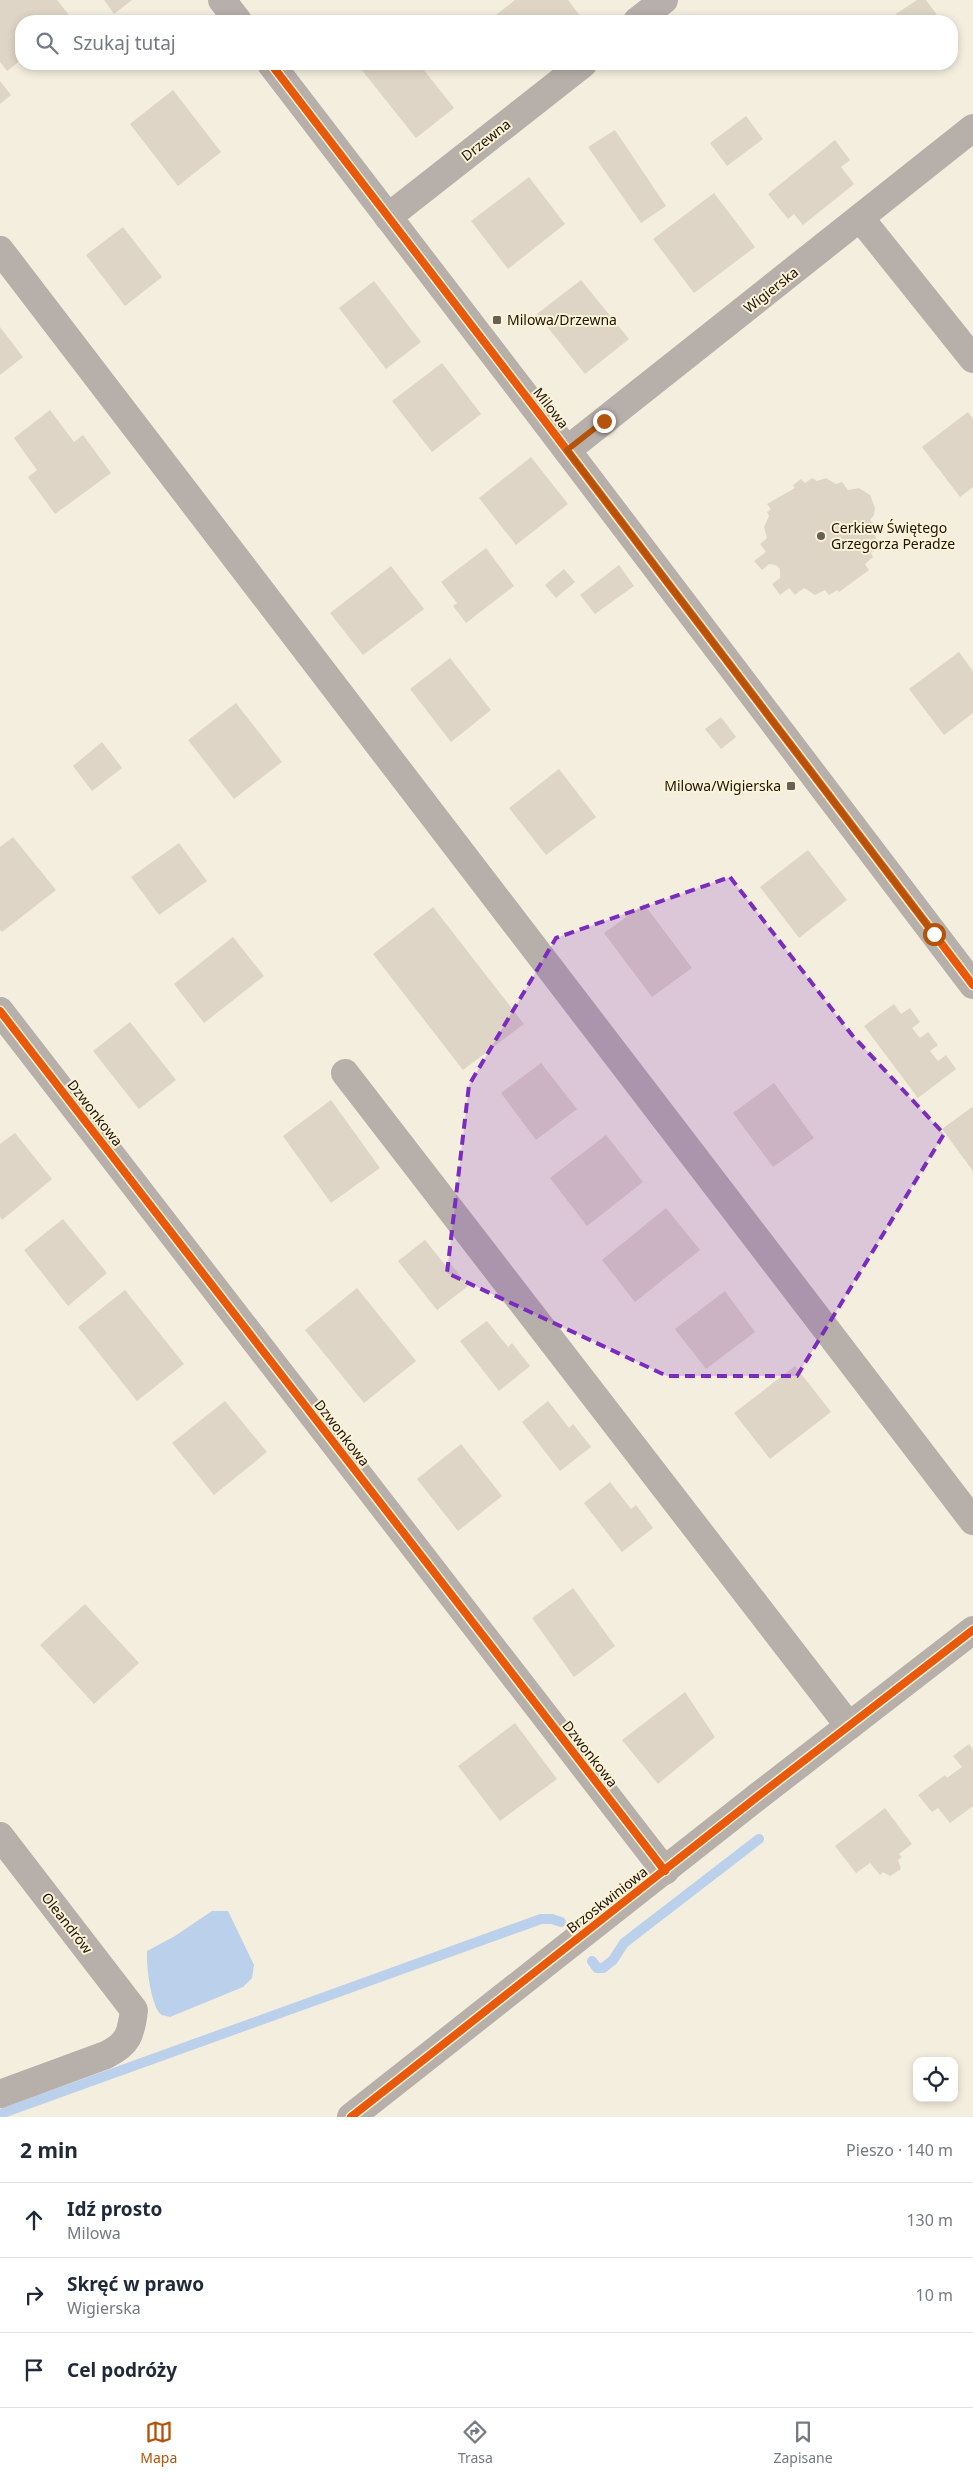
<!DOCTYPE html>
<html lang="pl">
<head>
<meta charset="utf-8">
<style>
  body { margin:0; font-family:"Noto Sans",sans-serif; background:#f6f6f7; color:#1f2937 }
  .controls { position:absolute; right:15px; bottom:15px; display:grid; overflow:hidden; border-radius:10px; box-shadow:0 2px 8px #0003 }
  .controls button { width:45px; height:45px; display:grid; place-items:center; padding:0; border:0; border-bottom:1px solid #e0e1e3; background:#fff; color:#1f2937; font:25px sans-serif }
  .stop { position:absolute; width:15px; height:15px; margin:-11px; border:4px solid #b45309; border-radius:50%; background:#fff }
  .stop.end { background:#b45309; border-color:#fff; box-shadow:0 1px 5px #0008 }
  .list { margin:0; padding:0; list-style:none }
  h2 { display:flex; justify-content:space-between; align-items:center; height:65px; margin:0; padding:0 20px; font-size:21px }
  h2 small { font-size:16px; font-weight:400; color:#747a83 }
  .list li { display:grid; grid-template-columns:32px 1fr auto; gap:15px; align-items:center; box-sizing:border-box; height:75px; padding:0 20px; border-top:1px solid #e0e1e3 }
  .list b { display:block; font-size:19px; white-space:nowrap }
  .list p { margin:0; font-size:16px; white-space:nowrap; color:#747a83 }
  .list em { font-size:16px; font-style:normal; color:#747a83 }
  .icon { flex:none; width:28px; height:28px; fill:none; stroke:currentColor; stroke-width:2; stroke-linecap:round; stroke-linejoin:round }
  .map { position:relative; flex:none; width:973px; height:2117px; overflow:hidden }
  .search { position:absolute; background:#fff; box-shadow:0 2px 8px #0003; left:15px; right:15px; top:15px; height:55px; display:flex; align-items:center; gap:12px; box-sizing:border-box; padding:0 18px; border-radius:20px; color:#747a83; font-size:19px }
  .sheet { height:290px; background:#fff }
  nav { display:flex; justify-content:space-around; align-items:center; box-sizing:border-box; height:70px; border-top:1px solid #e0e1e3; background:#fff; font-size:14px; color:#747a83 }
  nav a { display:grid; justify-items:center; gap:2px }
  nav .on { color:#b45309 }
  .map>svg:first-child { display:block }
  .water { fill:#bbd0eb }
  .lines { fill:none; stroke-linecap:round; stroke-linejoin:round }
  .stream { stroke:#bbd0eb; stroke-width:10 }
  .building { fill:#dfd5c6 }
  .minor { stroke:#b7afa9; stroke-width:28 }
  .cycleway-casing { stroke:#fdf2d6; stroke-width:11 }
  .cycleway { stroke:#e8590c; stroke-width:8 }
  .route { stroke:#b45309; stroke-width:6 }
  .marked { fill:#7b2cbf; fill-opacity:0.2; stroke:#7b2cbf; stroke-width:4; stroke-dasharray:10 6; stroke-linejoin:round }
  .poi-dot { fill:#666154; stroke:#fdf2d6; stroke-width:2 }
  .labels { text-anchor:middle; stroke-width:4; stroke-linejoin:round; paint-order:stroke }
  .street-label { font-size:14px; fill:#1a1509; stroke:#fdf2d6 }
  .poi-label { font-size:14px; fill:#1a1509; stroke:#fdf2d6; text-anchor:start }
</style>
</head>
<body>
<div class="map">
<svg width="973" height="2117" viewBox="0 0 973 2117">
  <rect width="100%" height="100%" fill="#f4eedf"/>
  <path class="water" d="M212 1911H228L254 1965 252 1978 243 1987 170 2017C167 2016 165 2016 162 2015 151 2009 146 1964 147 1951L175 1936Z"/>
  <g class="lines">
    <g class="stream">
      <polyline points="592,1961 597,1968 603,1968 613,1960 624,1943 759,1839"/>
      <polyline points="0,2114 541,1919 552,1919 561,1922"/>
    </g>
  </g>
  <g class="building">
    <polygon points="0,0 57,0 73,20 21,21 21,60 7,71 0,62"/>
    <polygon points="104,0 132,0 114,14"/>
    <polygon points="515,0 568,0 584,21 495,21 492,18"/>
    <polygon points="917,0 926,0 937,15 929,21 901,21 896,14"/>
    <polygon points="357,64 419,64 454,108 416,138"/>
    <polygon points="0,81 11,95 0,104"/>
    <polygon points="173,90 221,152 178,186 130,124"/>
    <polygon points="746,116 763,139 727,166 710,143"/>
    <polygon points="615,130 666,206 641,223 588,147"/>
    <polygon points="835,140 850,160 841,167 854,184 803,225 794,214 788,219 768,194"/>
    <polygon points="529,177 565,224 508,269 471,221"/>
    <polygon points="714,193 755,247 694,293 653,239"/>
    <polygon points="123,227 162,277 125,306 86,255"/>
    <polygon points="581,280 629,339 585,374 537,314"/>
    <polygon points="374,281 421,342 386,369 339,308"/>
    <polygon points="0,327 23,357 0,375"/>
    <polygon points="442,363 481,414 432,452 392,401"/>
    <polygon points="50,410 74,442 83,435 111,473 55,514 28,477 37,470 14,438"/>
    <polygon points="968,412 973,419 973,487 960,497 922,447"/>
    <polygon points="531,457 568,504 516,545 479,498"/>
    <polygon points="812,478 817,481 826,478 836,484 842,482 848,490 859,488 870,495 875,508 874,515 870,520 877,528 874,532 877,541 876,546 871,553 873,557 865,564 869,570 839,592 837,590 829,595 825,590 815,595 804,588 795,595 789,588 780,595 772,584 780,578 780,569 776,565 769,564 762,570 754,561 766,552 760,544 767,538 764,527 769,516 767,512 771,509 767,504 795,488 793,485 801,479 805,483"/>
    <polygon points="486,548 514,586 466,623 453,606 457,603 441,582"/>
    <polygon points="619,565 634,586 595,614 580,595"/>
    <polygon points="391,566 424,609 363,655 330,613"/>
    <polygon points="564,569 575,582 556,598 545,585"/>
    <polygon points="959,652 973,671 973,713 944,735 909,689"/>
    <polygon points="450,658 491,710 451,742 410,689"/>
    <polygon points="236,703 282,762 234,799 188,740"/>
    <polygon points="721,717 736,737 721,749 705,729"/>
    <polygon points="102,742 122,768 92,791 73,766"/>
    <polygon points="559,769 596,817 546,855 509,808"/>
    <polygon points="13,837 56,890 2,932 0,930 0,847"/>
    <polygon points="179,843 207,881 159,915 131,877"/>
    <polygon points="808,850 847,900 799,938 760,887"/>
    <polygon points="644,904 692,968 652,997 604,933"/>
    <polygon points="433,907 524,1024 463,1070 373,954"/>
    <polygon points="233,937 264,976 204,1023 174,984"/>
    <polygon points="894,1004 901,1014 910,1008 920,1022 912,1028 920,1038 928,1032 938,1045 930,1051 938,1061 946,1055 956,1069 918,1098 864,1026"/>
    <polygon points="130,1022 176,1080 139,1109 93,1051"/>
    <polygon points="541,1063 577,1109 536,1140 501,1093"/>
    <polygon points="774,1083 814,1138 773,1167 733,1113"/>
    <polygon points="331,1100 380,1168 331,1203 283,1136"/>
    <polygon points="972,1107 973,1108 973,1171 942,1129"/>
    <polygon points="15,1133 52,1179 2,1220 0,1217 0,1144"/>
    <polygon points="606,1135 643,1182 587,1226 550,1178"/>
    <polygon points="666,1208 700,1250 635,1302 602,1260"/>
    <polygon points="63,1219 107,1273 68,1306 24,1250"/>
    <polygon points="425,1240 446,1266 450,1263 468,1286 437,1310 398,1261"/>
    <polygon points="357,1288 416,1361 364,1403 305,1330"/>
    <polygon points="125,1290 184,1364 137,1401 78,1327"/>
    <polygon points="725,1291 755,1332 706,1369 675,1329"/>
    <polygon points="487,1321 508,1347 512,1343 530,1366 499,1391 460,1341"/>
    <polygon points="795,1366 831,1412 770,1459 734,1413"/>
    <polygon points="225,1401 267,1452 214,1495 172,1443"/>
    <polygon points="548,1401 569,1428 573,1424 591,1447 560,1471 522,1422"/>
    <polygon points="461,1444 502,1496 458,1531 417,1479"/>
    <polygon points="610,1482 631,1509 636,1505 653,1528 622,1552 584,1503"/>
    <polygon points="573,1588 615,1646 574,1677 532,1618"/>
    <polygon points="85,1604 139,1663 94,1704 40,1645"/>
    <polygon points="685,1692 715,1737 658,1784 622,1740"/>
    <polygon points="515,1723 557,1779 500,1821 458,1766"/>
    <polygon points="969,1744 973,1750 973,1806 950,1823 938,1808 932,1812 918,1795 945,1775 947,1778 962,1767 953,1756"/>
    <polygon points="885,1808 912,1844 899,1854 902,1857 898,1860 901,1869 890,1876 883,1872 880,1875 870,1863 856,1873 835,1846"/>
  </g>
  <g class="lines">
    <g class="minor">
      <polyline points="222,0 238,21"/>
      <polyline points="637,21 664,0"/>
      <polyline points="271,64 541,416 973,985"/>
      <polyline points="388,217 583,64"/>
      <polyline points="861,219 973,359"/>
      <polyline points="0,250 973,1521"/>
      <polyline points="567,450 973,128"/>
      <polyline points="0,1011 665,1871"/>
      <polyline points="345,1073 849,1726"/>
      <path d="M0 1836 134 2010C131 2035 128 2044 106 2055L0 2094"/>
      <polyline points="351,2117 757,1797 973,1630"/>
    </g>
    <defs>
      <g id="cycleway">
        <polyline points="271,64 541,416 973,985"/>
        <polyline points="0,1011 665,1871"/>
        <polyline points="351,2117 757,1797 973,1630"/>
      </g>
    </defs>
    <use href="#cycleway" class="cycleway-casing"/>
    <use href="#cycleway" class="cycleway"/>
  </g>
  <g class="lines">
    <polyline class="route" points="604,421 567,450 934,934"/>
  </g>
  <path class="marked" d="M730 877 852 1035 944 1134 797 1376H667L447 1273 469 1085 556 938Z"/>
  <g class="poi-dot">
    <rect x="492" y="315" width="10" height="10" rx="2.5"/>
    <circle cx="821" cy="536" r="5"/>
    <rect x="786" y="781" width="10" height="10" rx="2.5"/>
  </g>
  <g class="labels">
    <g class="street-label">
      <text transform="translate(486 140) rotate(-38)" y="5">Drzewna</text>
      <text transform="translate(771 290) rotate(-38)" y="5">Wigierska</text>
      <text transform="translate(551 408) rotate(52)" y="5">Milowa</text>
      <text transform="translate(95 1113) rotate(52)" y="5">Dzwonkowa</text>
      <text transform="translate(342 1433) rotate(52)" y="5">Dzwonkowa</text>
      <text transform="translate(590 1754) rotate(52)" y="5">Dzwonkowa</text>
      <text transform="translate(607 1900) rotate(-38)" y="5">Brzoskwiniowa</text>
      <text transform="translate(67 1923) rotate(52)" y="5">Oleandrów</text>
    </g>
    <g class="poi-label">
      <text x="507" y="325">Milowa/Drzewna</text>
      <text x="831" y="533">Cerkiew Świętego<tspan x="831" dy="16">Grzegorza Peradze</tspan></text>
      <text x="781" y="791" text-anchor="end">Milowa/Wigierska</text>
    </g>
  </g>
</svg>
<div class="controls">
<button><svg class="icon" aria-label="locate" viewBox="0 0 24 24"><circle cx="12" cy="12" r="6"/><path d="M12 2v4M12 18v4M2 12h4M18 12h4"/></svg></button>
</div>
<div class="stop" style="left:934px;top:934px"></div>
<div class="stop end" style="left:604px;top:421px"></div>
<div class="search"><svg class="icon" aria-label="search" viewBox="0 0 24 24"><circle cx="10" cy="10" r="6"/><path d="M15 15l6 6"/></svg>Szukaj tutaj</div>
</div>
<section class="sheet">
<h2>2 min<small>Pieszo · 140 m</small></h2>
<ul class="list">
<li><svg class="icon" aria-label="ahead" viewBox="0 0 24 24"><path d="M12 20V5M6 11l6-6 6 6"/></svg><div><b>Idź prosto</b><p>Milowa</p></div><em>130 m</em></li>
<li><svg class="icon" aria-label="right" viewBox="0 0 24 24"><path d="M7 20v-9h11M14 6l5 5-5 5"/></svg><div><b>Skręć w prawo</b><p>Wigierska</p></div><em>10 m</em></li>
<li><svg class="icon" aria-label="arrive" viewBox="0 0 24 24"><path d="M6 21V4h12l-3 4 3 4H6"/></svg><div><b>Cel podróży</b></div></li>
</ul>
</section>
<nav>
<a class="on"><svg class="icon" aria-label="map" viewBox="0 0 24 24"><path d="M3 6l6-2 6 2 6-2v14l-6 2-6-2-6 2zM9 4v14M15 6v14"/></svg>Mapa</a>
<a><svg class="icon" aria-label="directions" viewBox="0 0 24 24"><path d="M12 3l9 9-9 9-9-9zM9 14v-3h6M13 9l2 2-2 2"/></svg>Trasa</a>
<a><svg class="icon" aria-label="saved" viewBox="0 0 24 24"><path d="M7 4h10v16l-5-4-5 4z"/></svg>Zapisane</a>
</nav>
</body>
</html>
